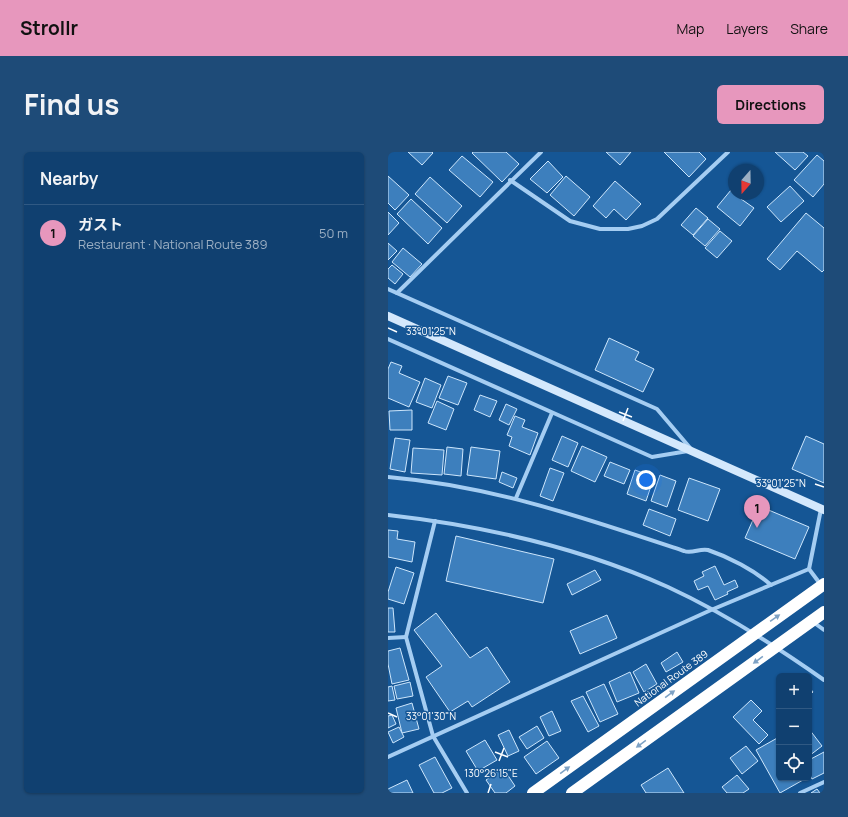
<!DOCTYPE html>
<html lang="en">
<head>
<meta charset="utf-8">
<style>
  body { margin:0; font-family:Manrope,"Noto Sans JP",sans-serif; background:#1e4b78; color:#f1f3f6 }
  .controls { position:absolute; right:12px; bottom:12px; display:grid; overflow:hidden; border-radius:6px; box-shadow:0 1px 3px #0004 }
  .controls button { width:36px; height:36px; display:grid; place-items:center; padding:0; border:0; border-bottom:1px solid #305983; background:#104070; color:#f1f3f6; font:20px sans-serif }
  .compass { position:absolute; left:340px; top:12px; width:36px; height:36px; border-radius:50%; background:#104070; box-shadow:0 1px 3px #0004; rotate:200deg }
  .you { position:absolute; left:258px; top:328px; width:14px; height:14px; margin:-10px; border:3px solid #fff; border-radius:50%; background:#1a73e8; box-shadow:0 0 0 6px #1a73e833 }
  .badge { display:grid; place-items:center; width:26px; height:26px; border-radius:50%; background:#e797bd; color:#111; font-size:13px; font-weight:700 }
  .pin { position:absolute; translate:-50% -33px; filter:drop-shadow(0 1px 2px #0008) }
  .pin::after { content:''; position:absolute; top:21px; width:14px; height:12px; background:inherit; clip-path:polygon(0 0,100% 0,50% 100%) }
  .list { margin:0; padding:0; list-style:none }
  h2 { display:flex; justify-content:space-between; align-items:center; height:52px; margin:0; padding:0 16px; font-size:17px }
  h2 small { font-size:13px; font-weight:400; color:#9cafc3 }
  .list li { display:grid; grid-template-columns:26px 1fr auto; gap:12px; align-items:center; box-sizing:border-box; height:56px; padding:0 16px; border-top:1px solid #305983 }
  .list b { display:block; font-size:15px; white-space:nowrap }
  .list p { margin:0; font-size:13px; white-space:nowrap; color:#9cafc3 }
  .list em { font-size:13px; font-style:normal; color:#9cafc3 }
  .icon { flex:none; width:22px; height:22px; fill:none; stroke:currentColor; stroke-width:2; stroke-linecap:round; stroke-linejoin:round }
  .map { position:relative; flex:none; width:436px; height:641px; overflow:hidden; border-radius:6px }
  header { display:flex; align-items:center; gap:24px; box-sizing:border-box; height:56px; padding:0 20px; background:#e797bd; color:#111 }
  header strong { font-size:19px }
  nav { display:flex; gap:22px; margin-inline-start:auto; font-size:14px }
  .intro { display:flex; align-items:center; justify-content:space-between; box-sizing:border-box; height:96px; padding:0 24px }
  h1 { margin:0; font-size:28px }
  .button { padding:10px 18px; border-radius:6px; background:#e797bd; color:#111; font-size:14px; font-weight:700 }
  main { display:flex; gap:24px; padding:0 24px }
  aside { flex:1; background:#104070; border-radius:6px; box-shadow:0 1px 3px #0004 }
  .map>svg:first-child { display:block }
  .building { fill:#3d7fbd; stroke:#cde6fc }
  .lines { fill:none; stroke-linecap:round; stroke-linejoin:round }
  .street { stroke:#a5cdf2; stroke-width:4 }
  .secondary { stroke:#d4e8fc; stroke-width:8 }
  .highway { stroke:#fff; stroke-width:12 }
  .oneway { fill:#7ea2c5 }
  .ticks { fill:none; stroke:#fff; stroke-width:1.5 }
  .labels { text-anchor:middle; stroke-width:3; stroke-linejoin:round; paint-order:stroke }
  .street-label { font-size:10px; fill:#fff; stroke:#155695 }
  .ticks-label { font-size:10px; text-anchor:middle; fill:#fff; stroke:#155695; stroke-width:3; stroke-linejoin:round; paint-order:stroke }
</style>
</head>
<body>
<header>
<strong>Strollr</strong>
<nav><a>Map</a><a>Layers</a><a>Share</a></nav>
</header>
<div class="intro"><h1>Find us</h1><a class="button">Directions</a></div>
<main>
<aside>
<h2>Nearby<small></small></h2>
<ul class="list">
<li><span class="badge">1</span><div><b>ガスト</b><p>Restaurant · National Route 389</p></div><em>50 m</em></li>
</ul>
</aside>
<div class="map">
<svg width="436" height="641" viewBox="0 0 436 641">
  <rect width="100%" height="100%" fill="#155695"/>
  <g class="building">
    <polygon points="20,0 44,0 45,1 34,13"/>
    <polygon points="85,0 118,0 131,12 114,30 84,1"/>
    <polygon points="218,0 243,0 232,13"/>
    <polygon points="276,0 311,0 318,7 301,25"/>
    <polygon points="387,0 415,0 420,4 407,18"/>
    <polygon points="429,3 436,9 436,32 425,45 406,28"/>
    <polygon points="74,4 105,30 92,45 61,18"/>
    <polygon points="160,9 175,25 159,41 142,27"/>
    <polygon points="0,24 21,43 7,58 0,51"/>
    <polygon points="178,24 202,45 186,64 162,43"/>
    <polygon points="42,25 74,54 59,71 27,42"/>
    <polygon points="227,29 253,52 238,68 226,57 218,66 205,54"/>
    <polygon points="402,34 416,49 393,70 379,55"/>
    <polygon points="343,38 346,42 366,56 352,74 329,55"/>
    <polygon points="23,47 54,76 40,92 9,62"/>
    <polygon points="308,56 320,66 305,83 293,73"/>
    <polygon points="0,60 11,71 0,83"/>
    <polygon points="418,61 436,76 436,118 434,120 409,99 392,118 379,107"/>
    <polygon points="320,67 332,77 317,94 305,84"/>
    <polygon points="332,79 344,89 329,106 317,96"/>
    <polygon points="0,91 9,99 0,108"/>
    <polygon points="15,96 34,112 22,125 4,110"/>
    <polygon points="4,113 15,122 7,132 0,126 0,117"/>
    <polygon points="221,186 251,200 247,208 266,217 255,240 207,218"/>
    <polygon points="3,210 14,214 11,221 32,230 21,255 0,246 0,217"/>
    <polygon points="60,224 79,231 70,253 51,246"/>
    <polygon points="37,226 53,233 44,256 28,250"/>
    <polygon points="92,243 109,249 102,265 86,258"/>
    <polygon points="49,249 66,257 58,278 40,271"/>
    <polygon points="118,252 129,257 121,273 111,268"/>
    <polygon points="24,258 24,278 2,278 1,259"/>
    <polygon points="127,264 137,268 134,275 150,281 142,303 121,294 124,285 119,283"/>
    <polygon points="174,284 190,291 180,315 164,308"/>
    <polygon points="418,284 436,292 436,331 404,317"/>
    <polygon points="7,286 22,288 17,320 2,317"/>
    <polygon points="194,294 219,305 207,330 183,319"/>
    <polygon points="59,295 75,297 73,324 56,322"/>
    <polygon points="83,295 112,299 108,327 79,323"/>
    <polygon points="25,296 56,298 54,323 23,321"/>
    <polygon points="222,310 242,318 236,332 216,324"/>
    <polygon points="162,316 176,321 165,349 152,344"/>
    <polygon points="247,318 266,325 258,349 239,342"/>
    <polygon points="114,320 129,326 125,336 111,330"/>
    <polygon points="272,323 288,329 279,355 263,349"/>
    <polygon points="301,326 332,337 320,369 290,358"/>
    <polygon points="371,354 421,375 407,407 357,386"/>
    <polygon points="261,357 288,367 282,384 255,373"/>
    <polygon points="0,378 10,379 9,387 27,390 24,410 0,405"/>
    <polygon points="68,384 166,407 155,451 58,429"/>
    <polygon points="327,414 336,433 347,428 350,435 339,440 340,442 327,448 320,434 310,438 306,429 316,424 314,420"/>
    <polygon points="8,415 26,421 16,452 0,447 0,440"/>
    <polygon points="207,418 213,428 184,443 179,432"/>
    <polygon points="0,456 5,456 7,480 0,480"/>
    <polygon points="48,461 82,506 99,495 122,530 84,555 80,549 62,560 38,525 54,514 26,478"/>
    <polygon points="219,463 229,486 192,502 182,479"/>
    <polygon points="12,496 21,528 4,532 0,512 0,499"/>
    <polygon points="289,500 295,510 278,520 273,511"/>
    <polygon points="258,512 269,532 256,540 245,520"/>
    <polygon points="242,520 251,541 229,550 221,530"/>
    <polygon points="22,530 25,544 9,547 6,534"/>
    <polygon points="216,532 230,562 212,570 198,540"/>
    <polygon points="4,534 7,548 0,549 0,535"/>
    <polygon points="421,535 425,540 421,544"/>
    <polygon points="195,544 211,574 200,580 183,549"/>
    <polygon points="363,548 374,559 365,568 380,583 371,592 345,565"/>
    <polygon points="24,551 31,577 14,581 8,556"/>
    <polygon points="164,559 173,579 161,584 152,565"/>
    <polygon points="4,563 8,572 0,576 0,564"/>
    <polygon points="149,574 156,586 139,597 131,585"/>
    <polygon points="11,575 16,585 5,591 0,580"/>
    <polygon points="421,577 434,594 421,604"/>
    <polygon points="121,578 131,599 120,604 110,583"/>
    <polygon points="391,585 391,626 414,626 415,628 392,641 368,598"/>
    <polygon points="97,588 109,608 90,619 78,599"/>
    <polygon points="159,589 171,606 148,622 136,605"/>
    <polygon points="358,594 370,609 354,622 342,606"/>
    <polygon points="436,600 436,621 424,627 421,621 421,608"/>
    <polygon points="47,605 64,636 54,641 46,641 31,613"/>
    <polygon points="115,616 127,634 118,641 107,641 98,628"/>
    <polygon points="280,616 296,641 258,641 253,633"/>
    <polygon points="349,623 361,637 355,641 339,641 334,635"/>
    <polygon points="19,628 25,641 1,641 0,637"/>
    <polygon points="429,637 432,641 423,641"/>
  </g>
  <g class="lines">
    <g class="street">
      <polyline points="122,28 182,69 212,77 240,77 254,74 269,67 340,0"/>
      <polyline points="0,137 269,257 303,297"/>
      <polyline points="9,141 153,0"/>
      <polyline points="0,187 264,305 300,299"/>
      <path d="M0 325C104 334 197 366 296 399 304 402 312 396 320 398 341 405 366 418 383 433"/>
      <polyline points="128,346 164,261"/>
      <path d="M0 363C97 374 191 395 280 435 334 460 388 494 436 528"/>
      <polyline points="47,369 18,485 45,584 79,641"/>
      <polyline points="421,417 433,357"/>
      <polyline points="425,470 436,478"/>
      <polyline points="0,486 18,485"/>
      <polyline points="0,605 323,458 421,417 433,433"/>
      <polyline points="412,641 436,630"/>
    </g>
    <polyline class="secondary" points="0,164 436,358"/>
    <g class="highway">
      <polyline points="145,641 436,432"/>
      <polyline points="184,641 436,460"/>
    </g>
  </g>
  <defs><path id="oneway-solid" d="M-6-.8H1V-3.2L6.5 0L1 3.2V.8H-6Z"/></defs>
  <g class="oneway">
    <use href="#oneway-solid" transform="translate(387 466) rotate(-35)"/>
    <use href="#oneway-solid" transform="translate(370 508) rotate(144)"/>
    <use href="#oneway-solid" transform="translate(282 542) rotate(-36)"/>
    <use href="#oneway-solid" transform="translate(253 592) rotate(144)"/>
    <use href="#oneway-solid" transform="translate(177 618) rotate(-36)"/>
  </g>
  <path class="ticks" d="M0 176 9 180M231 260 244 265M235 269 240 256M427 332 436 335M0 561 9 565M107 600 120 605M111 609 116 596M100 641 103 632"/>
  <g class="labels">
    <g class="street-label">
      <text transform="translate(283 526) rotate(-36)" y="4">National Route 389</text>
    </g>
  </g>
  <g class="ticks-label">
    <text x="43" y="183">33°01'25"N</text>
    <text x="393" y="335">33°01'25"N</text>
    <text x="43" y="568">33°01'30"N</text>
    <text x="103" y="625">130°26'15"E</text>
  </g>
</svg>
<div class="controls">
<button>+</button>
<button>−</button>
<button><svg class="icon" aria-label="locate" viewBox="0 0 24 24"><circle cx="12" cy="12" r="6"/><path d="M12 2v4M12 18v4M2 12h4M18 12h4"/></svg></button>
</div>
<svg class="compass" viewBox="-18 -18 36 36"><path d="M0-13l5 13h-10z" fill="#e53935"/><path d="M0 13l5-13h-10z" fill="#9cafc3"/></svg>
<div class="you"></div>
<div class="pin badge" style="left:369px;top:376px">1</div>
</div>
</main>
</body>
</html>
